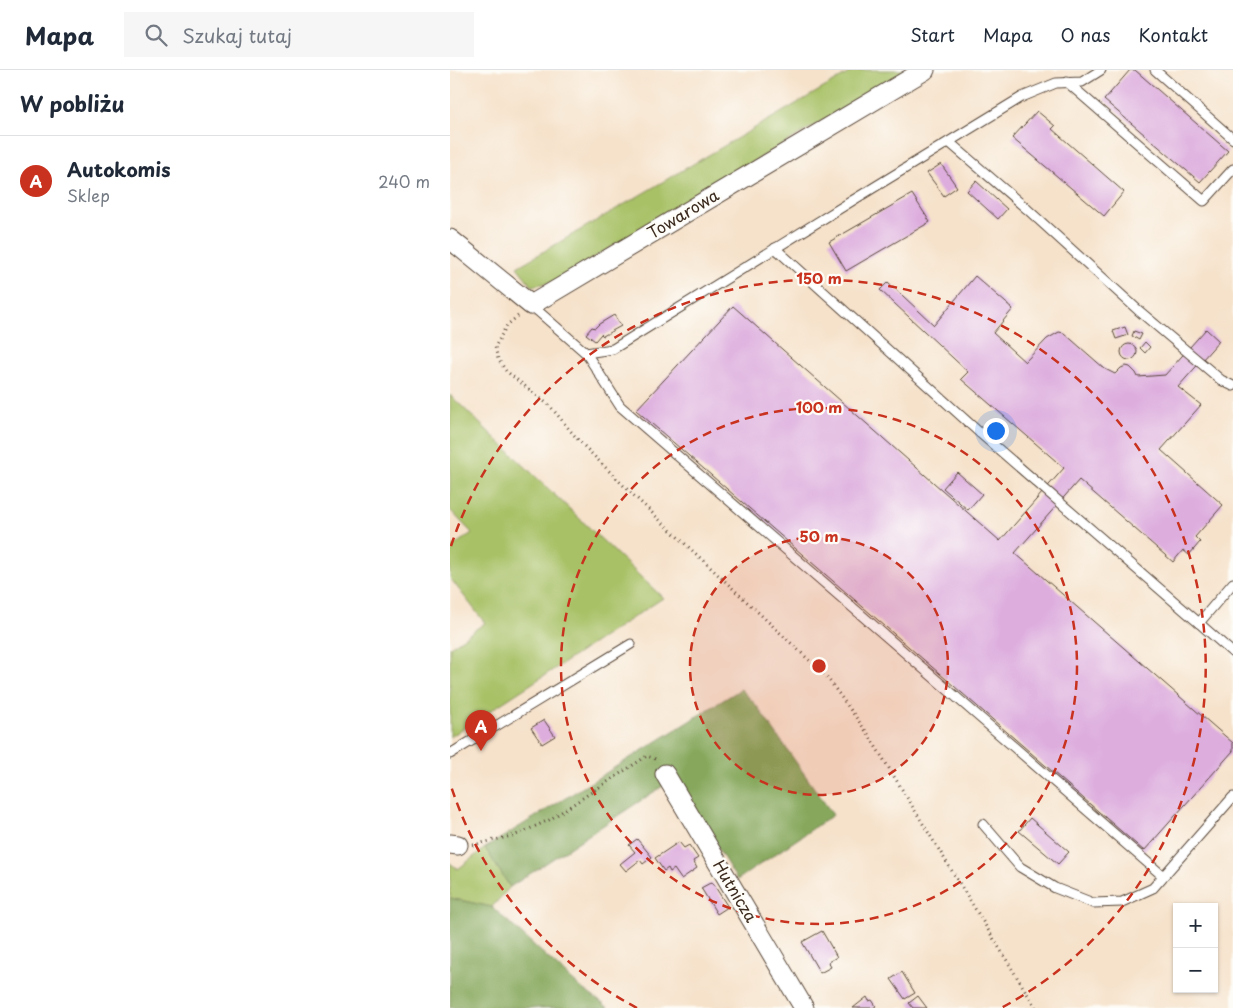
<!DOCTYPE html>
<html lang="pl">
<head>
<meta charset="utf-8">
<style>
  body { margin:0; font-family:"Playpen Sans",sans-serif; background:#f6f6f7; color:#1f2937 }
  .controls { position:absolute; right:15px; bottom:15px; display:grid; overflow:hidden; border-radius:0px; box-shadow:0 1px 4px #0004 }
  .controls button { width:45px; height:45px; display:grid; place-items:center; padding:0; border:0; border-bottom:1px solid #e0e1e3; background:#fff; color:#1f2937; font:25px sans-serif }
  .you { position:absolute; left:545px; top:360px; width:18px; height:18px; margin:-12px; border:4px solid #fff; border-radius:50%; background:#1a73e8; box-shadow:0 0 0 8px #1a73e833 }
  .badge { display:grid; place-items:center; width:32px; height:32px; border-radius:50%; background:#c8321e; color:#fff; font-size:16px; font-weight:700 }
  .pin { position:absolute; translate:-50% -41px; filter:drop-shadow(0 1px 2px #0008) }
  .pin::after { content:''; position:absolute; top:26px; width:18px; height:15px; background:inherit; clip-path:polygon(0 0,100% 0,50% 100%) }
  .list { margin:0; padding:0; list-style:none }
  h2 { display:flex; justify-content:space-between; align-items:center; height:65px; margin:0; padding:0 20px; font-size:21px }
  h2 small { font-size:16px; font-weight:400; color:#747a83 }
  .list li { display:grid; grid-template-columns:32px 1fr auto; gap:15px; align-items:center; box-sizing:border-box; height:90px; padding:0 20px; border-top:1px solid #e0e1e3 }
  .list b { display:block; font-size:19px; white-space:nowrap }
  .list p { margin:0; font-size:16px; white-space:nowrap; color:#747a83 }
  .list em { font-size:16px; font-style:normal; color:#747a83 }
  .icon { flex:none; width:28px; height:28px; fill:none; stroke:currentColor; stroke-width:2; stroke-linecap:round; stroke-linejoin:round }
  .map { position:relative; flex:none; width:783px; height:938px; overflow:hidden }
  header { display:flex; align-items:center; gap:30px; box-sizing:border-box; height:70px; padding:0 25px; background:#fff; border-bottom:1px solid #e0e1e3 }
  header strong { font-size:24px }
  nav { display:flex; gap:28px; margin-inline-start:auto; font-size:18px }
  .search { width:350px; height:45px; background:#f6f6f7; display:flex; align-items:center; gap:12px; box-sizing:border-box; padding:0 18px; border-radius:0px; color:#747a83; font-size:19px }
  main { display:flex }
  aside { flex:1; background:#fff }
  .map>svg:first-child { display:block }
  .green { fill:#a8c166; stroke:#727642 }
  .forest { fill:#86a75b; stroke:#60683c }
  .building { fill:#ddadde }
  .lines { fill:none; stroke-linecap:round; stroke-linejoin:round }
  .service-casing { stroke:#574638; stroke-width:11 }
  .minor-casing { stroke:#574638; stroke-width:21 }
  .path { stroke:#574638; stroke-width:3; stroke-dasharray:1 4; stroke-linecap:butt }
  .service { stroke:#fff; stroke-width:9 }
  .minor { stroke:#fff; stroke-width:19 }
  .ring { fill:none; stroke:#c8321e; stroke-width:2.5; stroke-dasharray:9 6 }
  .labels { text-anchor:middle; stroke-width:4.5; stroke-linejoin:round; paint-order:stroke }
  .street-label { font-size:16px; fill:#3b2a1e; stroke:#fdfcf7 }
  .centre { fill:#c8321e; stroke:#fdfcf7; stroke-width:2.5 }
  .ring-label { font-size:15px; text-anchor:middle; font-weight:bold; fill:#c8321e; stroke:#fdfcf7; stroke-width:4.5; stroke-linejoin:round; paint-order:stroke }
</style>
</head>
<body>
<header>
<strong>Mapa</strong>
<div class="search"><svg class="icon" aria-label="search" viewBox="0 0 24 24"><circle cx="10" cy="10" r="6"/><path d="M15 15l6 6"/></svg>Szukaj tutaj</div>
<nav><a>Start</a><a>Mapa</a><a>O nas</a><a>Kontakt</a></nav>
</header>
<main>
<aside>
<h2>W pobliżu<small></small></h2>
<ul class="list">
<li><span class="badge">A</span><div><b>Autokomis</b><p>Sklep</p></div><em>240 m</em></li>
</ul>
</aside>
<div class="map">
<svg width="783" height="938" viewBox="0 0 783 938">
  <rect width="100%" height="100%" fill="#fdfcf7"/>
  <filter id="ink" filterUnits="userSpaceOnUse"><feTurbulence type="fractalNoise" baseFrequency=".02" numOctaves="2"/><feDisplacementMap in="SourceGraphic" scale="10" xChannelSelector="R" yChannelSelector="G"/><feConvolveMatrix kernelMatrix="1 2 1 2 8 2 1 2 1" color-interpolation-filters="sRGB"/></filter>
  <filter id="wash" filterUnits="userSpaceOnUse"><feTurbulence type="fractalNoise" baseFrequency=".0096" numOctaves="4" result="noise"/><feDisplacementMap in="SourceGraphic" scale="20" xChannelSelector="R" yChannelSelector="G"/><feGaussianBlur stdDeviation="1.12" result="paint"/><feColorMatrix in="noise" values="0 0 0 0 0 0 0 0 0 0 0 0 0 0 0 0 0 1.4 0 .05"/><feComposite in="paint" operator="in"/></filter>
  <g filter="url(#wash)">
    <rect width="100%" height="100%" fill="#f6e2cb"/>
    <g class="green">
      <polygon points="404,0 457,0 103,212 82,216 67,197"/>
      <polygon points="0,325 213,528 0,667 0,577 35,553 0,508 0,478 22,463 0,440"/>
      <polygon points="35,778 60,817 42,837 0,828 0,793 8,799"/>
    </g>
    <g class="forest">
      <polygon points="291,619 306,635 383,745 287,810 225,708 60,817 35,778"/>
      <polygon points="0,828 42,837 131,918 159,938 0,938"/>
    </g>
    <g id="blocks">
      <g class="building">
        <polygon points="680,0 685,0 778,81 750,112 654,30"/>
        <polygon points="587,41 605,56 602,59 674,122 654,146 562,68"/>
        <polygon points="491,94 507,117 494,126 477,103"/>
        <polygon points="526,111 557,139 548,149 517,121"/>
        <polygon points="462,124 480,152 396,201 379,172"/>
        <polygon points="525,206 563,239 543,263 575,292 597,269 609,262 614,263 655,299 665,304 671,298 676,296 680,297 686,303 688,307 715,305 756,259 769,271 728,317 751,335 711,380 773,435 745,467 750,472 739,485 733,480 723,492 629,410 565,483 783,673 783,681 694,781 186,340 283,236 550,471 614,398 511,309 518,302 430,220 438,212 484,255"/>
        <polygon points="164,245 171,256 153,266 151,264 145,271 136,264 142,257 145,258 149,254"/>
        <polygon points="675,257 678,265 666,269 663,261"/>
        <polygon points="684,261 692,264 689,270 682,266"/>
        <polygon points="695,272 700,277 695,283 690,278"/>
        <circle cx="679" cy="282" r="8"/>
        <polygon points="507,402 532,424 518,440 493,418"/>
        <polygon points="94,650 105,666 92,674 81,658"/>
        <polygon points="580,748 619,782 608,794 569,761"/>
        <polygon points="187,769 202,787 193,794 190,790 176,801 170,794 185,782 179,775"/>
        <polygon points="229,772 234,778 239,775 248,788 243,791 247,798 231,809 224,799 220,802 218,798 214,801 205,788"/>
        <polygon points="262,812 278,837 267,844 251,818"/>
        <polygon points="372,861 387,887 378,892 381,897 370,903 352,872"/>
        <polygon points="452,902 465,923 455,929 441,909"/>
        <polygon points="468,926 477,938 463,938 459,933"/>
        <polygon points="417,927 419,931 422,930 426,936 423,938 403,938"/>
      </g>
    </g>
  </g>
  <g filter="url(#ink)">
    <use href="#blocks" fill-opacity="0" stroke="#574638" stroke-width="1"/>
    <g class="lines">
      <defs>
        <g id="service">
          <polyline points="705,0 783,69"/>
          <polyline points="617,12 754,131 783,99"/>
          <polyline points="499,72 577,139 688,240 771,310 783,316"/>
          <polyline points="325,178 531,364 749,553"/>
          <polyline points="81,235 136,283 163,279 405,129 572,27 606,13 632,12 651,0"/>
          <polyline points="136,283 170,336 713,806"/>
          <polyline points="783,513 749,553 783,583"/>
          <polyline points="0,684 181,574"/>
          <polyline points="533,754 570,797 605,818 643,833 672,832 703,818 783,727"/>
        </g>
        <g id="minor">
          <polyline points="0,169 81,235 475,0"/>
          <polyline points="215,704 354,938"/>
          <polyline points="0,774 8,775"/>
        </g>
      </defs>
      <use href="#service" class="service-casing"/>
      <use href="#minor" class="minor-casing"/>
      <g class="path">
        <polyline points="68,246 57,255 45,277 48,289 56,301 100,336 129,371 181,423 376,606 418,664 586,938"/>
        <polyline points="23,775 66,765 99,750 197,686 206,689"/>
      </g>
      <use href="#service" class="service"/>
      <use href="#minor" class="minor"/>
    </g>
  </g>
  <circle cx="369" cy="596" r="129" fill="#c8321e" fill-opacity=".12"/>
  <g class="ring">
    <circle cx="369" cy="596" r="129"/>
    <circle cx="369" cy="596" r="258"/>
    <path d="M187 938A387 387 0 0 1 1 716M1 476A387 387 0 1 1 551 938"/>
  </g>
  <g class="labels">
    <g class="street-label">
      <text transform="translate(233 144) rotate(-31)" y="6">Towarowa</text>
      <text transform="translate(285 821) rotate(59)" y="6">Hutnicza</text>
    </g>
  </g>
  <circle cx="369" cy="596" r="8" class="centre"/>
  <g class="ring-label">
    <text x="369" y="214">150 m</text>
    <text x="369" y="343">100 m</text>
    <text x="369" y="472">50 m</text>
  </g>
</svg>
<div class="controls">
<button>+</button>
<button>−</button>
</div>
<div class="you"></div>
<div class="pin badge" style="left:31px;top:681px">A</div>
</div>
</main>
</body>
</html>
